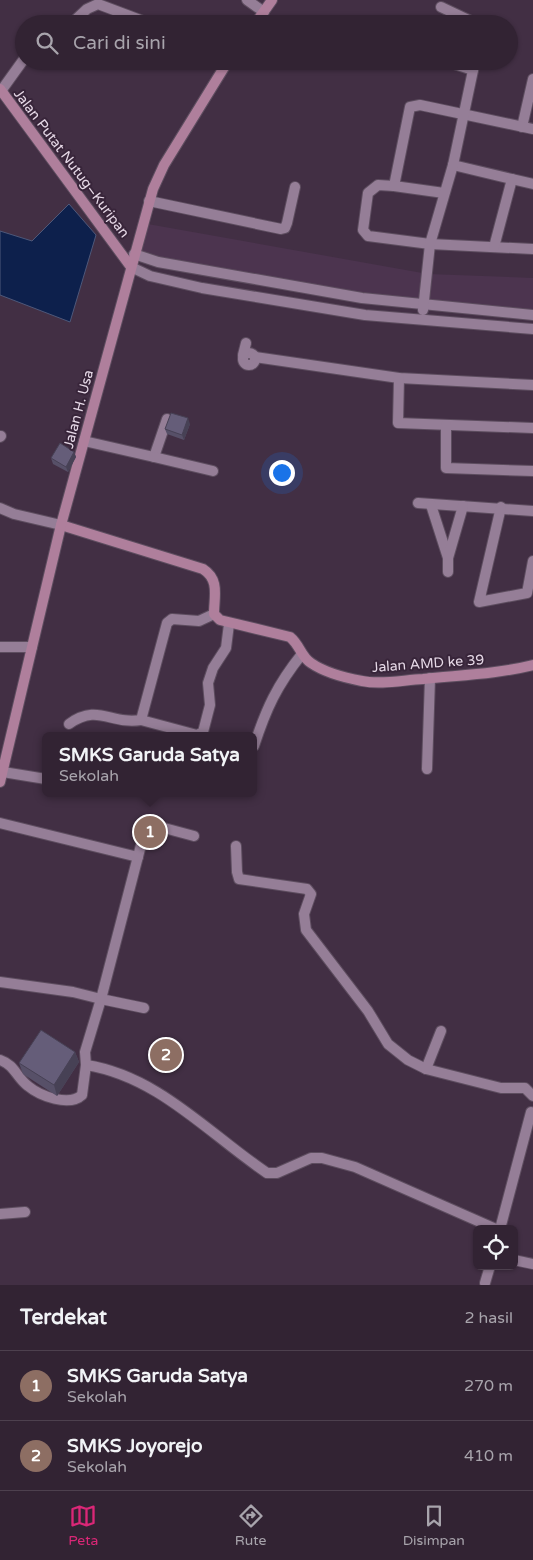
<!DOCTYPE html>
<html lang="id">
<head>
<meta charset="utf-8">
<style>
  body { margin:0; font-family:"Varela Round",sans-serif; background:#3d2f3f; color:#f1f3f6 }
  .controls { position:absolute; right:15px; bottom:15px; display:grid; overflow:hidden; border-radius:8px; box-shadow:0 1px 4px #0004 }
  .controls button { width:45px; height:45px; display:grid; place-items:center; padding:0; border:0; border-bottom:1px solid #4d404e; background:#322333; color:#f1f3f6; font:25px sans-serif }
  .you { position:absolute; left:281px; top:472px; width:18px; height:18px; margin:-12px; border:4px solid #fff; border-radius:50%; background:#1a73e8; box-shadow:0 0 0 8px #1a73e833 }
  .badge { display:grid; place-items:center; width:32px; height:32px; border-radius:50%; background:#db2777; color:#fff; font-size:16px; font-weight:700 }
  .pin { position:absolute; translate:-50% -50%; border:2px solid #fff; box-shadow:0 1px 5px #0006 }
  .popup { position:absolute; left:42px; top:732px; width:215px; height:65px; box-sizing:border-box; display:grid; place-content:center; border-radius:8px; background:#322333; filter:drop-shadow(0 1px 4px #0005); font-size:16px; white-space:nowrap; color:#a8a4ac }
  .popup b { font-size:19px; color:#f1f3f6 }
  .popup::after { content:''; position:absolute; left:50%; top:100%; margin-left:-10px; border:10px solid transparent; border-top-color:#322333 }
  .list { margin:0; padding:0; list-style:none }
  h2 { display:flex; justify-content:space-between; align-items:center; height:65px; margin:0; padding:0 20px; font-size:21px }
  h2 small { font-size:16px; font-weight:400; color:#a8a4ac }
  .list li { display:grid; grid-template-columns:32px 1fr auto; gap:15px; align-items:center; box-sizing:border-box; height:70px; padding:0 20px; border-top:1px solid #4d404e }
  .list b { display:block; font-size:19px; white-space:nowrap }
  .list p { margin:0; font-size:16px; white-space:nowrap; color:#a8a4ac }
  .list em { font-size:16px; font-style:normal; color:#a8a4ac }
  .icon { flex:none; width:28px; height:28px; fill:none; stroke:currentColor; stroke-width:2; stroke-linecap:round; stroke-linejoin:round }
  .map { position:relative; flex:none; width:533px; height:1285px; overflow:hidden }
  .search { position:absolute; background:#322333; box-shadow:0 1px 4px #0004; left:15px; right:15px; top:15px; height:55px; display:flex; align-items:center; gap:12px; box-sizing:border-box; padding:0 18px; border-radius:28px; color:#a8a4ac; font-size:19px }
  .sheet { height:205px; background:#322333 }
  nav { display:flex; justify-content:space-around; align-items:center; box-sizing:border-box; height:70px; border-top:1px solid #4d404e; background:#322333; font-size:14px; color:#a8a4ac }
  nav a { display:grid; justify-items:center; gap:2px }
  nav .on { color:#db2777 }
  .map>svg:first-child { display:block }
  .built { fill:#4c344f }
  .water { fill:#0d204c; stroke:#4e587a }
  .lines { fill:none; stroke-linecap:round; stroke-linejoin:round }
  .street-casing { stroke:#5d4d5f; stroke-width:12 }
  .secondary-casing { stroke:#5d4d5f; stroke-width:12 }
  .street { stroke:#957e97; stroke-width:10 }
  .secondary { stroke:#af7f9c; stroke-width:10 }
  .wall { fill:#575068 }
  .shaded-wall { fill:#474155 }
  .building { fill:#655d79; stroke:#474155 }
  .labels { text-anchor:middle; stroke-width:4; stroke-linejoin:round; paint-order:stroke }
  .street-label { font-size:14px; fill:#e6d9e7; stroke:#38253a }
</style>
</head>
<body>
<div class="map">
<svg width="533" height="1285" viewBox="0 0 533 1285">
  <rect width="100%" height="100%" fill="#422f44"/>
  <polygon class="built" points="142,223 428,274 533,278 533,317 418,309 256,282 131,254"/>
  <polygon class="water" points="69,204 96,235 70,322 0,295 0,231 32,241"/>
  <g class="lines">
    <defs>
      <g id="street">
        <polyline points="247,0 264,12"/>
        <polyline points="441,7 477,24"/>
        <polyline points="71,24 87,9 98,4 151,24"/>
        <polyline points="445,61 473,70"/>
        <polyline points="1,91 24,59"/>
        <polyline points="522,127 533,79"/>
        <polyline points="533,129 420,105 410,107 394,186 378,185 368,193 363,230 368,236 430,244 533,249"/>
        <polyline points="453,165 533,184"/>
        <polyline points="394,186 444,193"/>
        <polyline points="149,201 281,229 285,228 287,223 295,187"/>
        <polyline points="494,247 512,179"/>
        <polyline points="134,254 158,262 362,298 533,315"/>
        <polyline points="131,267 150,276 202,288 365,315 533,329"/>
        <polyline points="423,310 430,244 453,165 475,61"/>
        <circle cx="249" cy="359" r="6"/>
        <polyline points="243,355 246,343"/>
        <polyline points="255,357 399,378 533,385"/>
        <polyline points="399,378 398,423 533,428"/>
        <polyline points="446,425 446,468 533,471"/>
        <polyline points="0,437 1,436"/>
        <polyline points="84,441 154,457 167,419"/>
        <polyline points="154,457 213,471"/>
        <polyline points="418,503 533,511"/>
        <polyline points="431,505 448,558"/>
        <polyline points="501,507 479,602 527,593 533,561"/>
        <polyline points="0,508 14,514 61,525"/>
        <polyline points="448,572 448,558 463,506"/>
        <polyline points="0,647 32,647"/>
        <polyline points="141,720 197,735 203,732 210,705 208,683 213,668 226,648 229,624"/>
        <path d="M69 724C98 703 111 725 141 720L167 623 172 619 199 621 214 614"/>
        <path d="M254 746C266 709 277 685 302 654"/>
        <polyline points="427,769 430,678"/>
        <polyline points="3,772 46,779"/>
        <polyline points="0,823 138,857"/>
        <polyline points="236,846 237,872 239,879 307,889 311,894 304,914 306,930 368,1011 388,1044 408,1060 426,1069 501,1088 525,1088 533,1096"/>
        <path d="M0 982 73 992 101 999 85 1052 86 1065C158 1076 209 1134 267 1173H277L311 1158H322L355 1167 496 1229"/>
        <polyline points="144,1008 101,999 141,845 153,825 194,836"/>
        <path d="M0 1060C15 1065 16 1077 28 1086 40 1096 69 1107 82 1095L86 1065"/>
        <polyline points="426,1069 441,1031"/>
        <polyline points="0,1214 25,1212"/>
        <polyline points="500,1229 531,1112 533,1113"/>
        <polyline points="514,1260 533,1264"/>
        <polyline points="485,1283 490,1266"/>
      </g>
      <g id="secondary">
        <polyline points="255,24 272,0"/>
        <polyline points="0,89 131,267"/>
        <path d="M61 525 203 569C220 580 214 596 214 614L220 620 290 637C300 645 301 657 311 663 324 672 346 678 362 681 381 685 403 680 423 679 460 675 497 674 533 665"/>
        <polyline points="0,782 61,525 153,189 164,165 228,61"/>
      </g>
    </defs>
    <use href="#street" class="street-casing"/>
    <use href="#secondary" class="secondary-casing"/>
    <use href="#street" class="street"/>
    <use href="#secondary" class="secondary"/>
  </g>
  <g class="wall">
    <polygon points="190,424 184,440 167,434 165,429"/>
    <polygon points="74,452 76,457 68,472 53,464 51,458"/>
    <polygon points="75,1052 79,1062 57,1096 23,1074 19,1063"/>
  </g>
  <g class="shaded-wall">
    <polygon points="188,418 190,424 184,440 182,435"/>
    <polygon points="74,452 76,457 68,472 66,467"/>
    <polygon points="75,1052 79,1062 57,1096 54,1085"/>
  </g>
  <g class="building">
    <polygon points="171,413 188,418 182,435 165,429"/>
    <polygon points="60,443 74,452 66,467 51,458"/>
    <polygon points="41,1030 75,1052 54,1085 19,1063"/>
  </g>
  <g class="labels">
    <g class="street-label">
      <text transform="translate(72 163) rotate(53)" y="5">Jalan Putat Nutug–Kuripan</text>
      <text transform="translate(78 409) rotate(-75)" y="5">Jalan H. Usa</text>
      <text transform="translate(428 663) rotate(-4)" y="5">Jalan AMD ke 39</text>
    </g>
  </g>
</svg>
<div class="controls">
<button><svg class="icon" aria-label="locate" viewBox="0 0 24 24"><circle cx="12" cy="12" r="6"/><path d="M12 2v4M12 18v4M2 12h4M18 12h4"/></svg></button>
</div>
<div class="you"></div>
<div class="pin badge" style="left:150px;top:832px;background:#8d6e63">1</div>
<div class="popup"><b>SMKS Garuda Satya</b>Sekolah</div>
<div class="pin badge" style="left:166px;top:1055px;background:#8d6e63">2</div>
<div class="search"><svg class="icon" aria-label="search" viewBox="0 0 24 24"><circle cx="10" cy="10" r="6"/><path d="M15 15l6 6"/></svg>Cari di sini</div>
</div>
<section class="sheet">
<h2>Terdekat<small>2 hasil</small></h2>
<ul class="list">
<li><span class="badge" style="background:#8d6e63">1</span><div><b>SMKS Garuda Satya</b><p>Sekolah</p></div><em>270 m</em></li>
<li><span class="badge" style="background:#8d6e63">2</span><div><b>SMKS Joyorejo</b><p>Sekolah</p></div><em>410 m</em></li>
</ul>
</section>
<nav>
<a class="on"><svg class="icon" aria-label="map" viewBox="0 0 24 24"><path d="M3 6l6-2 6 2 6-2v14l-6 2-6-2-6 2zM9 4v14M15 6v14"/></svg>Peta</a>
<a><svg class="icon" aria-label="directions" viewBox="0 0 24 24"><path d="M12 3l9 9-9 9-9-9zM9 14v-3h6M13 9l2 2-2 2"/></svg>Rute</a>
<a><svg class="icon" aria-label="saved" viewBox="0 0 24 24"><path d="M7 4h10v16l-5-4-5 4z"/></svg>Disimpan</a>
</nav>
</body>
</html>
